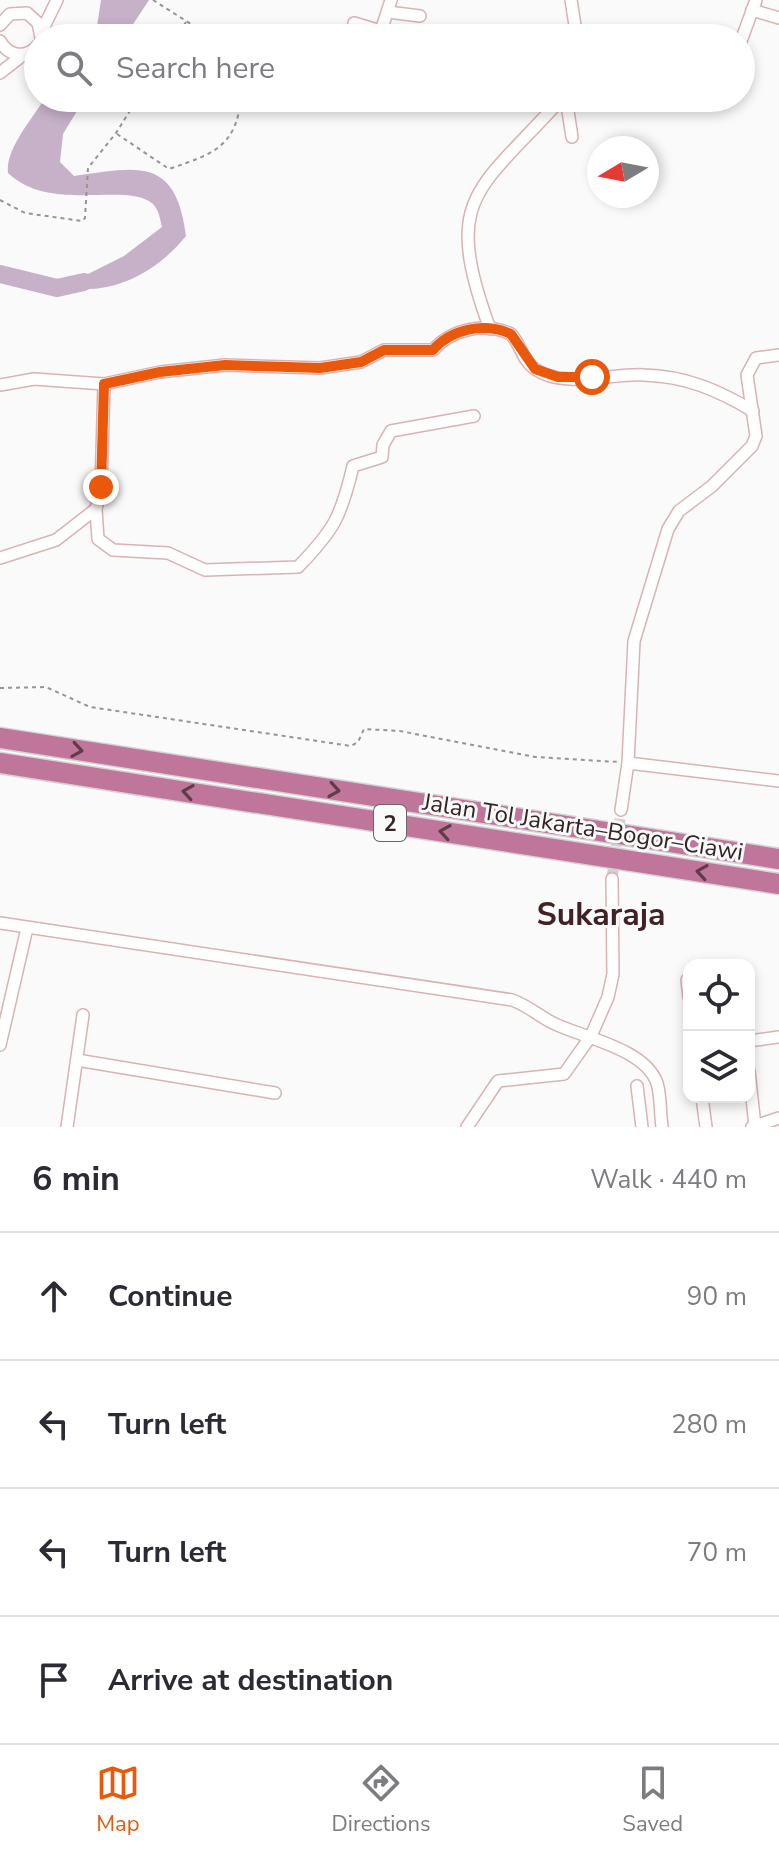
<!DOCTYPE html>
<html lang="en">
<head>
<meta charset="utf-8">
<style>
  body { margin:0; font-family:"Nunito Sans",sans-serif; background:#f7f7f7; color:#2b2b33 }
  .controls { position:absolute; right:24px; bottom:24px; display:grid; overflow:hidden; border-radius:16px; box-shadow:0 4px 12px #0003 }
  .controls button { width:72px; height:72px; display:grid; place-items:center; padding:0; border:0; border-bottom:2px solid #e1e1e2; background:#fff; color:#2b2b33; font:40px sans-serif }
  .compass { position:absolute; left:587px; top:136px; width:72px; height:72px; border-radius:50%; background:#fff; box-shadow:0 4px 12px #0003; rotate:260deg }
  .stop { position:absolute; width:24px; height:24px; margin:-18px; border:6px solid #ea580c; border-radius:50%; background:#fff }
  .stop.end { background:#ea580c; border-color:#fff; box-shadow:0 2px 8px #0008 }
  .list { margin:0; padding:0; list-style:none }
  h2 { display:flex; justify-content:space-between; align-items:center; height:104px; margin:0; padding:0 32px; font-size:34px }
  h2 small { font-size:26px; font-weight:400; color:#7c7c81 }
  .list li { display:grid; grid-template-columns:52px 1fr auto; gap:24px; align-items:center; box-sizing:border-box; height:128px; padding:0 32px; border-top:2px solid #e1e1e2 }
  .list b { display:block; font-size:30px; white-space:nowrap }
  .list em { font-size:26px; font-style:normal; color:#7c7c81 }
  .icon { flex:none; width:44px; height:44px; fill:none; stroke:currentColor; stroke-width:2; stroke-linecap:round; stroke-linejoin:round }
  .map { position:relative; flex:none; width:779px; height:1127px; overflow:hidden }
  .search { position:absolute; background:#fff; box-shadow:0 4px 12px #0003; left:24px; right:24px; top:24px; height:88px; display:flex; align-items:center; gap:20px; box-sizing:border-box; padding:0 28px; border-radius:44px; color:#7c7c81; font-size:30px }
  .sheet { height:616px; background:#fff }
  nav { display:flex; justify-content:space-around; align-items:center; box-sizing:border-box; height:112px; border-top:2px solid #e1e1e2; background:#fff; font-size:22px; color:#7c7c81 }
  nav a { display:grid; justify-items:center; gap:4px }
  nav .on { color:#ea580c }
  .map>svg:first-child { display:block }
  .water { fill:#c6b1c8 }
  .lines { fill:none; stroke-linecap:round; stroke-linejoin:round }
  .river { stroke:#c6b1c8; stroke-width:18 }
  .minor-tunnel { stroke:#d2cfcf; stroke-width:11; stroke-dasharray:11 5.5; stroke-linecap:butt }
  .minor-casing { stroke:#dab2b3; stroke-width:14 }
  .motorway-casing { stroke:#d6d3d3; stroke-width:23 }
  .path { stroke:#9a9393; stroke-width:2; stroke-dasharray:4 4; stroke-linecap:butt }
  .minor { stroke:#fff; stroke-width:11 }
  .motorway { stroke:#c0759a; stroke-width:20 }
  .oneway { stroke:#5e3d48 }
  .route { stroke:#ea580c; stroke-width:10 }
  .labels { text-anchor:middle; stroke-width:6; stroke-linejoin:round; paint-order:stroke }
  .shield { fill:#fafafa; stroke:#6f6565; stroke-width:2 }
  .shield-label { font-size:22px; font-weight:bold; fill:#342525 }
  .street-label { font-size:24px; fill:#342525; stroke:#fafafa }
  .district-label { font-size:32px; font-weight:bold; fill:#402224; stroke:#fafafa }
</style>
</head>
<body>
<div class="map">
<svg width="779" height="1127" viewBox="0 0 779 1127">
  <rect width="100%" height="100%" fill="#fafafa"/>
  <g class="water">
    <polygon points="101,0 149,0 124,38 88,38 97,26"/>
    <path d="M45 98H85L63 134 60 162 74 176C138 167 176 156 186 236 156 273 111 297 62 287L124 256 162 227C160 219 159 210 153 204 126 181 51 214 8 173 5 149 33 118 45 98Z"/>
  </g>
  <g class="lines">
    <polyline class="river" points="0,274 57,288 84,282"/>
    <polyline class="minor-tunnel" points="612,879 621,810"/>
    <defs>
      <g id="minor">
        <polyline points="571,0 577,38"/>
        <polyline points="752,10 779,18"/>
        <polyline points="388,12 420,16"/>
        <polyline points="354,23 381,31 391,0"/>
        <polyline points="0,25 10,14 27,13 38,23 41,38"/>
        <polyline points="41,33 57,0"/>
        <path d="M0 41C9 57 26 59 38 45"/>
        <polyline points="741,41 756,0"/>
        <polyline points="0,73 23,55"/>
        <polyline points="566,98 572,137"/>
        <path d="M490 329C441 195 478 192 562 98"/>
        <path d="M104 384 101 487 96 509 98 539 113 550 168 553 205 570 298 567C334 530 341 517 353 466L382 457 383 445 391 431 474 416"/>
        <path d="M0 385 34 379 104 384 160 372 225 365 320 368 361 362 384 350H433C452 329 484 322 511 334 521 345 522 360 535 369 563 389 612 373 644 375 685 376 718 390 753 411"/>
        <polyline points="0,558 56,540 96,509"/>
        <polyline points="628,763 779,781"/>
        <polyline points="621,810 628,763 634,641 668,529 679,511 712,486 752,446 756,436 747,375 756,358 779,355"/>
        <path d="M0 923 512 1000C529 1006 540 1017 555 1024 585 1038 645 1049 657 1083 661 1096 660 1113 662 1127"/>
        <polyline points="687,980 689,997"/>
        <polyline points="749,1041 779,1037"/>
        <polyline points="0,1045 27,928"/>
        <polyline points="77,1060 275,1093"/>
        <polyline points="749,1071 755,1126"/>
        <polyline points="637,1086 642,1127"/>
        <polyline points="702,1097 706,1127"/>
        <polyline points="67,1127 83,1015"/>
        <polyline points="467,1127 498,1081 564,1074 591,1036 608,997 613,974 612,879"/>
        <polyline points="752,1127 779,1118"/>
      </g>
      <g id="motorway">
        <polyline points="0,738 779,859"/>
        <polyline points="0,763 779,884"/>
      </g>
    </defs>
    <use href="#minor" class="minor-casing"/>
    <use href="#motorway" class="motorway-casing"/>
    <g class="path">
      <polyline points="153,0 213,38"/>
      <polyline points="176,38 186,22"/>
      <path d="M117 134 169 169C212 154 236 148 241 98"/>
      <polyline points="0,200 25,213 82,221 85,218 88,168 116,133 138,98"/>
      <polyline points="0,688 46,687 90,707 351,746 358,742 364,729 400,731 535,757 619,762"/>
    </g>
    <use href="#minor" class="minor"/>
    <use href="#motorway" class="motorway"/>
  </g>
  <defs><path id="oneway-chevron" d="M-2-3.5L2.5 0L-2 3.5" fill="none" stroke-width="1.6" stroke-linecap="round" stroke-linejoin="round" transform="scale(2)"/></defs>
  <g class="oneway">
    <use href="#oneway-chevron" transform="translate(77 750) rotate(9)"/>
    <use href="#oneway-chevron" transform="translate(334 790) rotate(9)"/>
    <use href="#oneway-chevron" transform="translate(188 792) rotate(-171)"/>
    <use href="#oneway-chevron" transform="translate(445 832) rotate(-171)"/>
    <use href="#oneway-chevron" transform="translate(702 872) rotate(-171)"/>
  </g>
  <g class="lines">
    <path class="route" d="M101 487 104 384 160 372 225 365 320 368 361 362 384 350H433C451 329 484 322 511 334L535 369 558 377H592"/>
  </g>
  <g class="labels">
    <rect class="shield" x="374" y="805" width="32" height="36" rx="6"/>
    <g class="shield-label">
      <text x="390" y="831">2</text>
    </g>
    <g class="street-label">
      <text transform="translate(583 827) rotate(9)" y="8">Jalan Tol Jakarta–Bogor–Ciawi</text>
    </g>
    <g class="district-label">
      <text x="601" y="925">Sukaraja</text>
    </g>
  </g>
</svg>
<div class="controls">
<button><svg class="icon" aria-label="locate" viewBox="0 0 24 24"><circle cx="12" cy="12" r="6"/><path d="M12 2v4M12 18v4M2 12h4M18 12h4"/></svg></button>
<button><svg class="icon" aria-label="layers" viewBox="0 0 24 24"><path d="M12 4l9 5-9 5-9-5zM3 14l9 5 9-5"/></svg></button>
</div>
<svg class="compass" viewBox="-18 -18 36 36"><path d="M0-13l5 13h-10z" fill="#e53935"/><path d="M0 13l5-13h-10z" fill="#7c7c81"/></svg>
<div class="stop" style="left:592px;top:377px"></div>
<div class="stop end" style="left:101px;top:487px"></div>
<div class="search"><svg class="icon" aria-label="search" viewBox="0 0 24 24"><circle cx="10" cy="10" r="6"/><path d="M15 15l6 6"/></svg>Search here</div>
</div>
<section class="sheet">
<h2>6 min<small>Walk · 440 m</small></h2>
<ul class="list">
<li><svg class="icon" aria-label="ahead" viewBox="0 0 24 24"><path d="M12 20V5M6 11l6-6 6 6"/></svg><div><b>Continue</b></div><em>90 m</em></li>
<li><svg class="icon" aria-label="left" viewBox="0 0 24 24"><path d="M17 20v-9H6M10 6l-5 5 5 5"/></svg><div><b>Turn left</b></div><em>280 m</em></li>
<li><svg class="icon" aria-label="left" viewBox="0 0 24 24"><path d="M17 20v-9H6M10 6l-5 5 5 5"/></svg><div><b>Turn left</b></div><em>70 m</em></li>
<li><svg class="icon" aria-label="arrive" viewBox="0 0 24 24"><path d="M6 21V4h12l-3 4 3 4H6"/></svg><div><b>Arrive at destination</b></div></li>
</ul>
</section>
<nav>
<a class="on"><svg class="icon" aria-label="map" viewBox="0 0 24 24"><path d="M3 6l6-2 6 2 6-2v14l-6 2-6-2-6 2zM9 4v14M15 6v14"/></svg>Map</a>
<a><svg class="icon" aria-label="directions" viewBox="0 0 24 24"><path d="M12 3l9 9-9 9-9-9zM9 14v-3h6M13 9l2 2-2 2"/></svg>Directions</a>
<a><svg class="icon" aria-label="saved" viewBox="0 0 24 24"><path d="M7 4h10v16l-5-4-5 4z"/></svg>Saved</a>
</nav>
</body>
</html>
